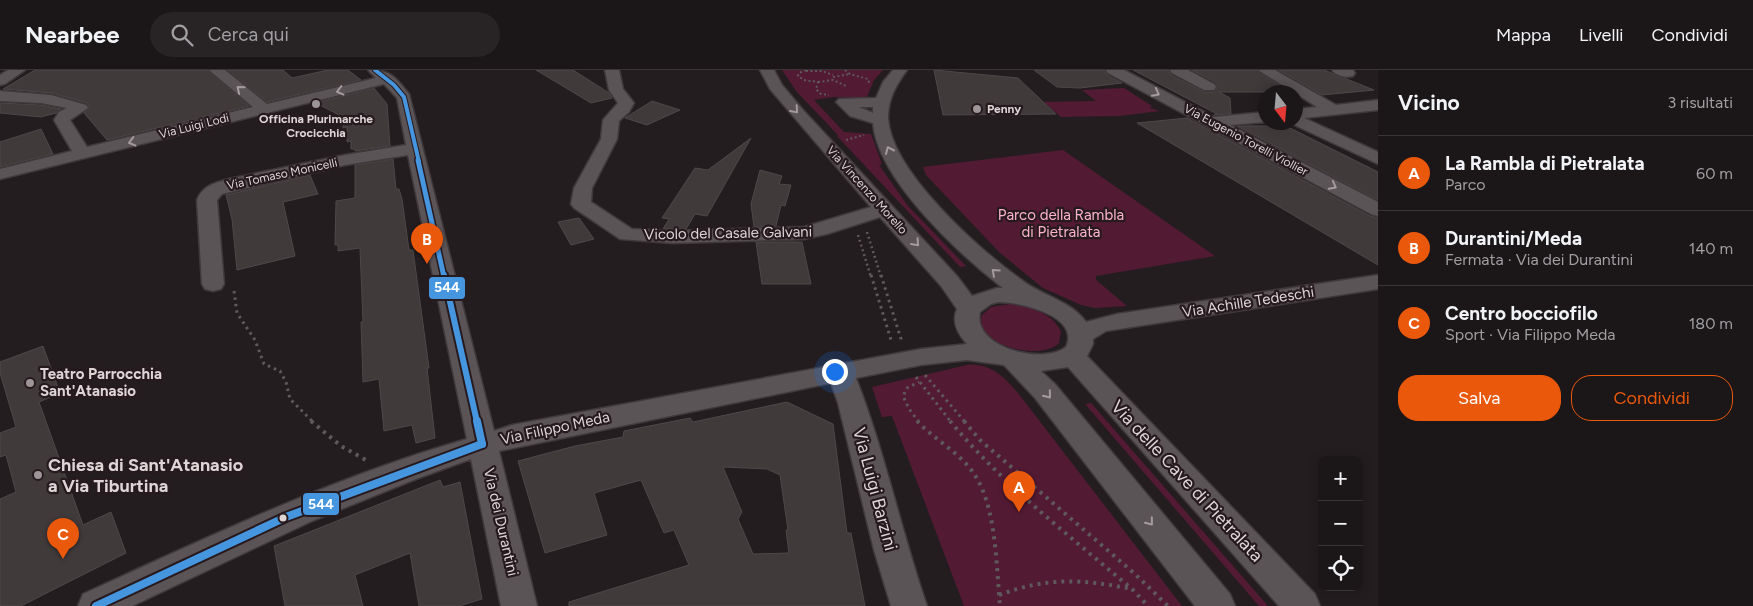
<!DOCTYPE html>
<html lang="it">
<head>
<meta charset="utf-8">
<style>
  body { margin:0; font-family:Figtree,sans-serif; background:#282325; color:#f1f3f6 }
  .controls { position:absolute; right:15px; bottom:15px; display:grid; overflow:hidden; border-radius:10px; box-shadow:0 2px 12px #0003 }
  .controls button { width:45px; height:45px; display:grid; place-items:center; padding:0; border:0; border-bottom:1px solid #393537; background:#1b1618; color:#f1f3f6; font:25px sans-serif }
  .compass { position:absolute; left:1258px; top:15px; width:45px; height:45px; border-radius:50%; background:#1b1618; box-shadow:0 2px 12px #0003; rotate:164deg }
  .you { position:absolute; left:834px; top:301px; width:18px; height:18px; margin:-12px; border:4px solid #fff; border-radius:50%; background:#1a73e8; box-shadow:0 0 0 8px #1a73e833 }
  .badge { display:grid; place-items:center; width:32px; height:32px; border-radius:50%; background:#ea580c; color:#fff; font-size:16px; font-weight:700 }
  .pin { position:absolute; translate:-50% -41px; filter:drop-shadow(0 1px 2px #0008) }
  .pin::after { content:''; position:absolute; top:26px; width:18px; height:15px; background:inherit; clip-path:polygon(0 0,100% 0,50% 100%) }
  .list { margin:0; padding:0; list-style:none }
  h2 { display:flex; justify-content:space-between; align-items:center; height:65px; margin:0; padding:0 20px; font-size:21px }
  h2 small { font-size:16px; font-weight:400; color:#a09fa2 }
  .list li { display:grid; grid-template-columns:32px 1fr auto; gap:15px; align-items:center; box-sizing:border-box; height:75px; padding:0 20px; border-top:1px solid #393537 }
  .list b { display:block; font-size:19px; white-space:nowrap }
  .list p { margin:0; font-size:16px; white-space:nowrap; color:#a09fa2 }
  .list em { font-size:16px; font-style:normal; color:#a09fa2 }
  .actions { display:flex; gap:10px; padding:15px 20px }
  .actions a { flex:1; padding:11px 0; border:1px solid #ea580c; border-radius:20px; text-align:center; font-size:18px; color:#ea580c }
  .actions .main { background:#ea580c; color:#fff }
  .icon { flex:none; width:28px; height:28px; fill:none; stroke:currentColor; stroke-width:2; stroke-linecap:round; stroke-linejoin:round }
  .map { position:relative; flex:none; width:1378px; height:536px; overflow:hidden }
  header { display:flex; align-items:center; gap:30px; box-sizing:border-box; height:70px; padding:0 25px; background:#1b1618; border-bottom:1px solid #393537 }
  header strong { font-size:24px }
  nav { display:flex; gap:28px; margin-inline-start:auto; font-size:18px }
  .search { width:350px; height:45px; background:#282325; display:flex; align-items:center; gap:12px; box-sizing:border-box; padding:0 18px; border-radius:28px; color:#a09fa2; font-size:19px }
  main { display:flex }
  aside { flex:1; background:#1b1618 }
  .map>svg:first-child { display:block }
  .green { fill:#531a33 }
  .building { fill:#403a3b; stroke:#4e484a; fill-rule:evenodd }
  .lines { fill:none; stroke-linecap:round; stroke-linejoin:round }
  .minor-casing { stroke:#3f393b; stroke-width:3 }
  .path-far3 { stroke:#5f595c; stroke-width:2; stroke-dasharray:2 2.5; stroke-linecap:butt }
  .path-far2 { stroke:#5f595c; stroke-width:2.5; stroke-dasharray:2 3; stroke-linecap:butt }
  .path-far1 { stroke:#5f595c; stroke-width:3; stroke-dasharray:2.5 4; stroke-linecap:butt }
  .path { stroke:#5f595c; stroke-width:4; stroke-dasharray:3 5; stroke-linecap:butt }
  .minor { fill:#5b5457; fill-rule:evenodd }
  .bus-1-far3-casing { stroke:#271a1f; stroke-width:6 }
  .bus-1-far2-casing { stroke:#271a1f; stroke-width:8 }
  .bus-1-far1-casing { stroke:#271a1f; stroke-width:10 }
  .bus-1-casing { stroke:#271a1f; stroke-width:12 }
  .bus-1-far3 { stroke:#4696df; stroke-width:4 }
  .bus-1-far2 { stroke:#4696df; stroke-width:5 }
  .bus-1-far1 { stroke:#4696df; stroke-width:6 }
  .bus-1 { stroke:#4696df; stroke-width:8 }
  .oneway { stroke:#a39b9d }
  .poi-dot { fill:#9d9597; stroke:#271a1f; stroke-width:2 }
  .bus-dot { fill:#ded5d7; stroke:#271a1f; stroke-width:2 }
  .labels { text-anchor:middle; stroke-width:4.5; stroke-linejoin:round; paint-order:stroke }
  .far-poi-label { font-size:12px; font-weight:bold; fill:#ded5d7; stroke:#271a1f; text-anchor:start }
  .far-street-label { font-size:12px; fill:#ded5d7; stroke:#271a1f }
  .park-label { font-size:15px; fill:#fdb3cc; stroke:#271a1f }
  .street-label { font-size:15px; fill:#ded5d7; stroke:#271a1f }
  .poi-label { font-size:15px; font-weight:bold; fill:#ded5d7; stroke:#271a1f; text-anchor:start }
  .near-poi-label { font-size:18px; font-weight:bold; fill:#ded5d7; stroke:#271a1f; text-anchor:start }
  .near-street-label { font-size:18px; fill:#ded5d7; stroke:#271a1f }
  .line-badge { stroke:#271a1f; stroke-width:2 }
  .badge-label { font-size:14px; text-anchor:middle; font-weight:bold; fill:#fff }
</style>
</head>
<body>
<header>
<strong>Nearbee</strong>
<div class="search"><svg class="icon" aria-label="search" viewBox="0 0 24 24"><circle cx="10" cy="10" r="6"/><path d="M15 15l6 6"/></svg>Cerca qui</div>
<nav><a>Mappa</a><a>Livelli</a><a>Condividi</a></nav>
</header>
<main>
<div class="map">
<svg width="1378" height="536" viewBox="0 0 1378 536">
  <rect width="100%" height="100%" fill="#241d20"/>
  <g class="green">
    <polygon points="782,0 883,0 874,10 866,29 833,27 814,30 844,62 871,64 882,94 879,95 908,136 966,196 960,197 837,66 838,65 797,22"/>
    <polygon points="1124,18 1152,36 1150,38 1160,41 1119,46 1061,47 1044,32 1096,31 1082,20"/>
    <polygon points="1063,80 1215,186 1096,206 1096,210 1127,236 1095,238 1081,235 1043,218 999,182 926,105 923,97"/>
    <path d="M1010 234C1031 235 1054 245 1061 262L1059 273C1040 292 973 275 982 245L991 237Z"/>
    <path d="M967 295C991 293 1004 307 1018 323L1182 536H964L892 346 882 347 872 317Z"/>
    <polygon points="1091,333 1268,536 1259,536 1085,334"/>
  </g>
  <g class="building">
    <polygon points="35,0 207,0 249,36 107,70 84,43 90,38 87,33 51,23 3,19"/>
    <polygon points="228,0 283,0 292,8 328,0 348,0 361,10 267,32"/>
    <polygon points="536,0 573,0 609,23 612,28 591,33"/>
    <polygon points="934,0 1018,8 1056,44 943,45"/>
    <polygon points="1034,0 1104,0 1107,5 1122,13 1080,18 1057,17"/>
    <polygon points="1133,0 1168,0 1171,5 1204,22 1214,22 1218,16 1215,12 1192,0 1256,0 1290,22 1219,22 1230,28 1231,44 1214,45 1217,44"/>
    <polygon points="1279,0 1324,0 1374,20 1322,25"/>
    <polygon points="374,18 387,34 390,76 355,81 355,79 351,79 351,71 347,72 347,57 343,58 343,47 316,33"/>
    <polygon points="652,31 680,40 647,55 625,48"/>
    <polygon points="0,33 41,35 61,39 56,43 41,47 0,43"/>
    <polygon points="1187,48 1370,146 1378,148 1378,195 1137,53"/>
    <polygon points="1237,56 1286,56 1378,102 1378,130"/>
    <polygon points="41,59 53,84 0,97 0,72"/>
    <polygon points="751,68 707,146 695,144 686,159 663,159 669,149 662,148 695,98 708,100"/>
    <polygon points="393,89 396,119 399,119 402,129 409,180 413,180 429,298 427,298 435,368 416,373 412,355 384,361 379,309 363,312 361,252 363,252 360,178 338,181 338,175 335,175 336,131 355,128 355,95"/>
    <polygon points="760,100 782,106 779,114 791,115 785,136 781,135 776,156 754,157 751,134"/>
    <polygon points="310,105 318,124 283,132 295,186 237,200 232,149 226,125"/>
    <polygon points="579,148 594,169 571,175 558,152"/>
    <polygon points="756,172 802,172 811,214 762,214"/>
    <polygon points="43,276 60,323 39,332 83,455 111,442 126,483 21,536 0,536 0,429 16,422 6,385 0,387 0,363 16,357 0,303 0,292"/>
    <path d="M787 332 833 354 847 463H851L865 536H569V532L689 495 674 460 664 463 641 410 594 423 607 465 545 483 518 391 575 376 623 367 624 361 690 348 693 352ZM723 397 767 399 780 405 788 460H786L789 483 753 484 738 449 742 442Z"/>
    <polygon points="440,410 443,417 460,412 482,529 459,536 419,536 410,483 355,505 363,536 285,536 274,476"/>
  </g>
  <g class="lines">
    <defs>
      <g id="minor">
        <polygon points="8,0 25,0 5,14 0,15 0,5"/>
        <path d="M209 0H225L267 34 376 8 368 0C391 0 395 7 409 24L494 361 512 355 921 279 967 274C958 264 951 252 957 239L941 216 880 147 827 164 804 169 673 173 620 169 574 138 571 134 574 118 601 69 603 50 618 33 609 20 605 0H619L623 19 634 33 629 42 619 51 617 69 592 118 591 132 632 159 673 161 804 157 871 137 770 19 760 0H774L782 15 803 40 957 206 972 226 997 218H1003C960 185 877 109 873 53L850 46 836 32 839 29 876 28 883 12 893 0H907C896 15 888 29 888 48 891 102 981 181 1023 211 1043 226 1071 231 1086 252L1117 244 1378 205V219L1106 261 1093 269V274L1087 286 1315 524 1320 536H1279L1068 297 1041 301 1055 314 1230 524 1235 536H1195L1035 328 1004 295 967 290 921 295 856 308C885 382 901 461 927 536H891L874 480 838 333 831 313 499 381 537 536H501L471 389 416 409 312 451 132 536H78L83 524C208 467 334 407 467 369L408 85 345 95 222 124 217 130 224 214 221 219 213 221 205 219 202 214 197 130C203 115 215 113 229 109L345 85 406 75 397 28 384 14 0 109V99L72 81 54 50 59 42 67 38 41 33 0 31V21L51 25 86 35 88 38 70 50 87 77 253 37ZM859 37H873V43ZM998 232C1018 232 1081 245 1066 277 1043 295 972 278 980 242L991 234Z"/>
        <polygon points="1106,0 1124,0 1214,47 1266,42 1266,52 1230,55 1378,132 1378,146 1371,144 1108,3"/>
        <polygon points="1170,0 1188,0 1214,14 1216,17 1214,20 1204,20 1172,3"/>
        <polygon points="1258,0 1275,0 1336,35 1378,30 1378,40 1304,48 1378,82 1378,94 1290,53 1296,52 1296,39 1317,37"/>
        <path d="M1332 0H1353L1355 3 1353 6C1346 8 1336 6 1332 0Z"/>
      </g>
    </defs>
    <use href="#minor" class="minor-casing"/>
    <g class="path-far3">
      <polyline points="806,0 799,3 798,6 804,10 818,12 816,19 821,24 829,25"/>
      <polyline points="845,0 850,4 868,9 869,13"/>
      <polyline points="806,1 822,1 833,5"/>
      <polyline points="833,7 850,4"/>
      <polyline points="818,12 833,10 846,16"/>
      <polyline points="846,70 864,65"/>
    </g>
    <g class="path-far2">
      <polyline points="867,162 881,207"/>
      <polyline points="858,165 871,207"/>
    </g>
    <g class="path-far1">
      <polyline points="871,205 892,273"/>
      <polyline points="881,205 901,269 900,273"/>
      <polyline points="234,221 237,243 255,270 264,294 280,301 286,312 290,329 313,352"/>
      <polyline points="925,305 965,352"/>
      <polyline points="916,307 951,352"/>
      <polyline points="919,352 909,339 903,326 907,318 919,312"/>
    </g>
    <g class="path">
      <polyline points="311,351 341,376 366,390"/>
      <path d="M917 351C934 369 957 381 972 401 997 434 996 496 1000 536"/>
      <path d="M950 351C1003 415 1070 466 1133 520L1148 536"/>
      <polyline points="964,351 980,370 1135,504 1168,536"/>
      <path d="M999 525C1047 507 1082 509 1132 519"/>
    </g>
    <use href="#minor" class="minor"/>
    <defs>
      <polyline id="bus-1-far3" points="375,0 394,15 404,27 419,92"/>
      <polyline id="bus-1-far2" points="418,90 444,207"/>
      <polyline id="bus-1-far1" points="444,205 477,352"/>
      <g id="bus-1">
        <polyline points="477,351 482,374"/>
        <polyline points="96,536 286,447 482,374"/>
      </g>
    </defs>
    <use href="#bus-1-far3" class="bus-1-far3-casing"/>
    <use href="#bus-1-far2" class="bus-1-far2-casing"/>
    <use href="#bus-1-far1" class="bus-1-far1-casing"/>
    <use href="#bus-1" class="bus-1-casing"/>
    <use href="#bus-1-far3" class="bus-1-far3"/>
    <use href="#bus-1-far2" class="bus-1-far2"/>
    <use href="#bus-1-far1" class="bus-1-far1"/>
    <use href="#bus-1" class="bus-1"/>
  </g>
  <defs><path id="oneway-chevron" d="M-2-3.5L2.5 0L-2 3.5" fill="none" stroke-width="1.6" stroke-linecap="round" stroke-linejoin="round" transform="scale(1.25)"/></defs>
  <g class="oneway">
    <use href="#oneway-chevron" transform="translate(240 19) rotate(-141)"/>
    <use href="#oneway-chevron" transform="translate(340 21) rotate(166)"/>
    <use href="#oneway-chevron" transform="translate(1156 23) rotate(28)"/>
    <use href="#oneway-chevron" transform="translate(795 40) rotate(49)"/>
    <use href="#oneway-chevron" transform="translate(132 72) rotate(166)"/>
    <use href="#oneway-chevron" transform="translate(889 80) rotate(-114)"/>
    <use href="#oneway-chevron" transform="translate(1333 116) rotate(28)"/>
    <use href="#oneway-chevron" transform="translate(916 173) rotate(48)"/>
    <use href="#oneway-chevron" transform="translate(995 202) rotate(-138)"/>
    <use href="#oneway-chevron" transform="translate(1048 325) rotate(51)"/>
    <use href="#oneway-chevron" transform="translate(1150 452) rotate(51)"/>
  </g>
  <g class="poi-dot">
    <circle cx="316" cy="34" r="5"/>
    <circle cx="977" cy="39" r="5"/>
    <circle cx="30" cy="313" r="5"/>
    <circle cx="38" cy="405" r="5"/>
  </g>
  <circle class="bus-dot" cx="283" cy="448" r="4.5"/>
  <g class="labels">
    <g class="far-poi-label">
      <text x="987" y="43">Penny</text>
      <text x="316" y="53" text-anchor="middle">Officina Plurimarche<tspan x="316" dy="14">Crocicchia</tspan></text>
    </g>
    <g class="far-street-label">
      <text transform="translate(194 56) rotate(-14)" y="4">Via Luigi Lodi</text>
      <text transform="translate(1246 70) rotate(28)" y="4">Via Eugenio Torelli Viollier</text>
      <text transform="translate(282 104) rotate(-12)" y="4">Via Tomaso Monicelli</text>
      <text transform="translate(867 120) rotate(48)" y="4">Via Vincenzo Morello</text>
    </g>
    <g class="park-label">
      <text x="1061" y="150">Parco della Rambla<tspan x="1061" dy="17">di Pietralata</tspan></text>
    </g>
    <g class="street-label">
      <text transform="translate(728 163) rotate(-1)" y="5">Vicolo del Casale Galvani</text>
      <text transform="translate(1248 232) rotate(-9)" y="5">Via Achille Tedeschi</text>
      <text transform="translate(555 358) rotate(-12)" y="5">Via Filippo Meda</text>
      <text transform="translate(501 452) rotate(77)" y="5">Via dei Durantini</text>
    </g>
    <g class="poi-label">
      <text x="40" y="309">Teatro Parrocchia<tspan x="40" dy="17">Sant'Atanasio</tspan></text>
    </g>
    <g class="near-poi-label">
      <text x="48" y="401">Chiesa di Sant'Atanasio<tspan x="48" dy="21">a Via Tiburtina</tspan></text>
    </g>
    <g class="near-street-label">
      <text transform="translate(1187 411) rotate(47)" y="6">Via delle Cave di Pietralata</text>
      <text transform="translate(875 419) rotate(75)" y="6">Via Luigi Barzini</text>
    </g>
  </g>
  <g class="line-badge">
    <rect x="428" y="206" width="38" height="24" rx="5" fill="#4696df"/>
    <rect x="302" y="422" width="38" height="24" rx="5" fill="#4696df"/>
  </g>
  <g class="badge-label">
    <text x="447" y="222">544</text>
    <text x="321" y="439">544</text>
  </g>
</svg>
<div class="controls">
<button>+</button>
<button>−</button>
<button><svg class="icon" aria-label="locate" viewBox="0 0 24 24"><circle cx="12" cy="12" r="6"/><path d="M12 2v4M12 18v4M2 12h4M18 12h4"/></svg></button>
</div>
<svg class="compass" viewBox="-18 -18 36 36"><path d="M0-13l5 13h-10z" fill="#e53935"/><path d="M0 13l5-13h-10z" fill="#a09fa2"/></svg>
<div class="you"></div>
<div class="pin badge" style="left:1019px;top:442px">A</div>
<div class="pin badge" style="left:427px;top:194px">B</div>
<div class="pin badge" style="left:63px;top:489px">C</div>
</div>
<aside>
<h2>Vicino<small>3 risultati</small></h2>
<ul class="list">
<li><span class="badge">A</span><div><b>La Rambla di Pietralata</b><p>Parco</p></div><em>60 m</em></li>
<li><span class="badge">B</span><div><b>Durantini/Meda</b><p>Fermata · Via dei Durantini</p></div><em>140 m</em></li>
<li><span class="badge">C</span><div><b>Centro bocciofilo</b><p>Sport · Via Filippo Meda</p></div><em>180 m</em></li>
</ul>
<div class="actions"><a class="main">Salva</a><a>Condividi</a></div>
</aside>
</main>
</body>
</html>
